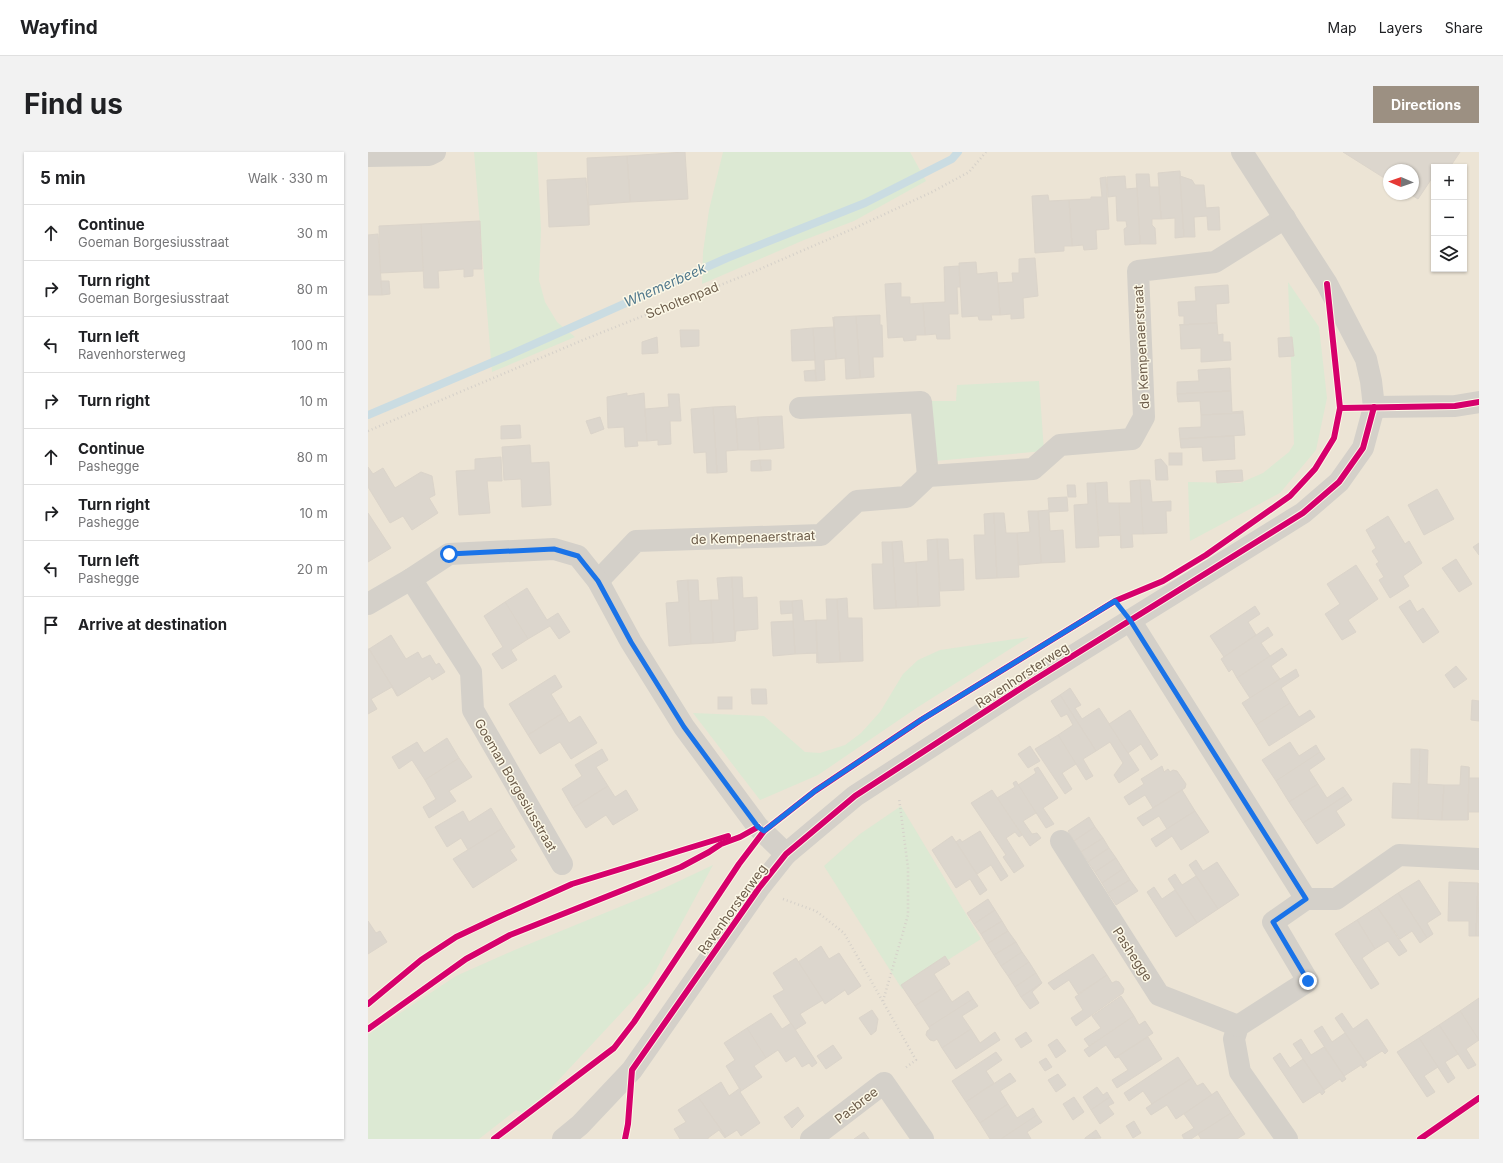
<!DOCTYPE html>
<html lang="en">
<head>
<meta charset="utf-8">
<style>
  body { margin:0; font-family:Inter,sans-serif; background:#f2f2f2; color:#202124 }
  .controls { position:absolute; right:12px; top:12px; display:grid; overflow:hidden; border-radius:0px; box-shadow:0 1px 3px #0004 }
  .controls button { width:36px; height:36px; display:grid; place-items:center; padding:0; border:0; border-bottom:1px solid #e0e0e0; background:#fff; color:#202124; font:20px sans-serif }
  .compass { position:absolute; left:1015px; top:12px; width:36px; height:36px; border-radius:50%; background:#fff; box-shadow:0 1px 3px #0004; rotate:272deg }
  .stop { position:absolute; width:12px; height:12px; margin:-9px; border:3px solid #1a73e8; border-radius:50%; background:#fff }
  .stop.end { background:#1a73e8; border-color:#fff; box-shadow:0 1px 4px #0008 }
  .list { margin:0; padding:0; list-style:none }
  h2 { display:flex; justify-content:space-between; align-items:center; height:52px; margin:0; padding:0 16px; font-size:17px }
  h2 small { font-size:13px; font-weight:400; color:#757577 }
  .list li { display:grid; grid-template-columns:26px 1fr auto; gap:12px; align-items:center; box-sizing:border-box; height:56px; padding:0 16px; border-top:1px solid #e0e0e0 }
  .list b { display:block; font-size:15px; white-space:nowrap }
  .list p { margin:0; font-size:13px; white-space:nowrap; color:#757577 }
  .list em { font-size:13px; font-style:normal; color:#757577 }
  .icon { flex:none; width:22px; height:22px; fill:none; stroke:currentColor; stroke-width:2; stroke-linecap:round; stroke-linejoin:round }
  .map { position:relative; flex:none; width:1111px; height:987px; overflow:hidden; border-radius:0px }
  header { display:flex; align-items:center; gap:24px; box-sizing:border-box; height:56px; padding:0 20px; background:#fff; border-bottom:1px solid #e0e0e0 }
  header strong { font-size:19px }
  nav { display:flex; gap:22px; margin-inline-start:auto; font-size:14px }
  .intro { display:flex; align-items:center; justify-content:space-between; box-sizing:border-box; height:96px; padding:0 24px }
  h1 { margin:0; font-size:28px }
  .button { padding:10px 18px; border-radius:0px; background:#9c9082; color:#fff; font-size:14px; font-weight:700 }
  main { display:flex; gap:24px; padding:0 24px }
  aside { flex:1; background:#fff; border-radius:0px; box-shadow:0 1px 3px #0004 }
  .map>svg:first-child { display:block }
  .residential { fill:#ece4d5; fill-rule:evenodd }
  .green { fill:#dce9d3 }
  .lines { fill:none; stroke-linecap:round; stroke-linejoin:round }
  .stream { stroke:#cadce2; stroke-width:8 }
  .building { fill:#dcd6cd; stroke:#dbd4ca }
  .path { stroke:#d5d0c9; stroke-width:2.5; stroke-dasharray:1 3; stroke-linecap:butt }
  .minor { stroke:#d4d0c9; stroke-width:22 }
  .cycleway-casing { stroke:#fcf8e7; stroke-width:8 }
  .cycleway { stroke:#d6006c; stroke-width:6 }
  .route { stroke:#1a73e8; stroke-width:5 }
  .labels { text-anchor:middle; stroke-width:3; stroke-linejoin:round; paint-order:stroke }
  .street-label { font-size:13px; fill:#6d5d4b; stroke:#fcf8e7 }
  .water-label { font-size:14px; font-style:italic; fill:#4f778c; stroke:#fcf8e7 }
</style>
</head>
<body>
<header>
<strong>Wayfind</strong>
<nav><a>Map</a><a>Layers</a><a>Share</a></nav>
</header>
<div class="intro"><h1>Find us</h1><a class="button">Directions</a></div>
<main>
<aside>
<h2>5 min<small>Walk · 330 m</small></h2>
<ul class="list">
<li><svg class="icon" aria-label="ahead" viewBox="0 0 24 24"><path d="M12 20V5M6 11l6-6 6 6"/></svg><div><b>Continue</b><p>Goeman Borgesiusstraat</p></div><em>30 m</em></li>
<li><svg class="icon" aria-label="right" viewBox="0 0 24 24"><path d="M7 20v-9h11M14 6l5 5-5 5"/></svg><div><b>Turn right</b><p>Goeman Borgesiusstraat</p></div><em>80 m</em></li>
<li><svg class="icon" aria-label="left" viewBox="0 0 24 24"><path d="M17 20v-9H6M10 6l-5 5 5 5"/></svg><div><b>Turn left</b><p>Ravenhorsterweg</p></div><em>100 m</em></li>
<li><svg class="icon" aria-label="right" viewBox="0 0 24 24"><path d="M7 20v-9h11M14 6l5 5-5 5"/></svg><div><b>Turn right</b></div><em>10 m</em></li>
<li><svg class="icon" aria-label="ahead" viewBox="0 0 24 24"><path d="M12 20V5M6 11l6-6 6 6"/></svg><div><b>Continue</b><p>Pashegge</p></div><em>80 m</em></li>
<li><svg class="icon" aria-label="right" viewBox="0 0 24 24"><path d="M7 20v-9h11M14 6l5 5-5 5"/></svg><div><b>Turn right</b><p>Pashegge</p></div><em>10 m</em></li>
<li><svg class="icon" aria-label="left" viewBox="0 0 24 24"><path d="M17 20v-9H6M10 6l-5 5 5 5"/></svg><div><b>Turn left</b><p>Pashegge</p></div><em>20 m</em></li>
<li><svg class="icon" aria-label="arrive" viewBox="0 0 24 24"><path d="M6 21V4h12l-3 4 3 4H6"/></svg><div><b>Arrive at destination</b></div></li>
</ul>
</aside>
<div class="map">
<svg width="1111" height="987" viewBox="0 0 1111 987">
  <rect width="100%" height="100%" fill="#f3f0e7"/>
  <path class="residential" d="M0 0H1111V987H0ZM1066 15H1096V117H1066ZM1021 18H1045V42H1021Z"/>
  <g class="green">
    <polygon points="106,0 169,0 173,78 171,128 177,150 189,170 207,185 124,220"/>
    <polygon points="355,0 542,0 558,29 486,69 436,88 334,132 335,100 341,58"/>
    <polygon points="920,130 951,175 959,246 948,298 912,341 822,389 820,330 872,331 895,321 921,300 926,292"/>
    <polygon points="671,229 676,299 567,309 562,249 588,249 589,233"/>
    <polygon points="661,485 550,555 450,623 392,648 325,561 396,564 437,600 452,601 477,593 493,581 512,560 535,522 550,508 572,498"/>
    <polygon points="533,654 613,787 534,837 456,714 492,682"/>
    <polygon points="345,713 281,831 158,963 148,958 111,987 0,987 0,883 5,879 88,824 149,797 288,740"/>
  </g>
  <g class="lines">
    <polyline class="stream" points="0,263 139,204 359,106 497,51 584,7 590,0"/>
  </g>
  <g class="building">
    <polygon points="317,0 320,47 262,50 259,4"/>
    <polygon points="975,0 1092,0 1082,15 1066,15 1066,23 1050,47 1042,42 1045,42 1045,18 1021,18 1021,29"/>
    <polygon points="259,4 262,50 221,53 221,73 219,6"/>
    <polygon points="812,19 816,85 807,86 807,66 793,67 790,21"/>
    <polygon points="768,22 781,22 782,35 791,35 793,67 784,67 784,73 787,76 788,92 772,92"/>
    <polygon points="757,24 758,37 769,36 772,92 757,93 756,77 759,75 758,69 749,69 748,44 740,45 739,25"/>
    <polygon points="812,24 824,28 827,33 836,33 838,56 851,55 852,78 840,78 839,64 826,65 827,85 816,85"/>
    <polygon points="738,25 741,77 728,78 729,97 716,98 715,93 704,94 701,48 723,47 723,45 734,45 732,26"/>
    <polygon points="218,26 221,73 181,75 179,28"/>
    <polygon points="680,43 681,49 701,48 704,94 696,94 696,99 667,101 664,44"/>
    <polygon points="112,69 114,117 105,117 105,124 96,125 96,117 70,119 71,136 56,136 53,72"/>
    <polygon points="53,72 55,119 12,121 11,74"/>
    <polygon points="10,82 14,143 0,143 0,83"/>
    <polygon points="667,106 670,144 655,146 656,166 643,167 643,162 632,163 630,131 645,130 644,121 651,121 651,107"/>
    <polygon points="608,110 609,122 629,120 632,163 623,163 624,168 611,168 610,164 594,165 591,111"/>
    <polygon points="591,114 592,135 589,135 590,162 581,162 582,187 569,187 568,182 557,183 555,151 577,150 576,115"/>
    <polygon points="13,129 21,129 22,142 14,143"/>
    <polygon points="533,131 533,145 542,145 542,152 555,151 557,183 548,183 548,188 536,189 535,185 520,186 517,132"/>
    <polygon points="860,133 861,151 848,152 849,171 811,173 816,173 816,164 811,164 810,150 828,149 827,135"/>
    <polygon points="512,163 512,173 514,173 515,205 505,205 506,225 492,226 488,164"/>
    <polygon points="488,164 492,226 478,227 477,206 468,207 466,165"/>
    <polygon points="465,165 468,207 456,208 457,228 448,229 445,176 466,175"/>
    <polygon points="849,171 850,183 855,182 855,190 862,190 863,208 833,210 833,196 813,197 812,173"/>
    <polygon points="445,176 447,208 424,209 423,178"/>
    <polygon points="312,178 331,178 331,194 313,195"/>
    <polygon points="289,185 290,201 274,202 274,190"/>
    <polygon points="924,185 926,204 911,205 910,186"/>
    <polygon points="862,216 863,239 809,242 809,230 831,229 830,218"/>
    <polygon points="447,218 448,229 437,229 436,219"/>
    <polygon points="863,239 864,260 875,259 875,261 833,263 832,249 810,250 809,242"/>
    <polygon points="259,241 259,244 276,241 279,289 269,289 270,294 257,295 256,275 240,276 239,245"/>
    <polygon points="300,242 311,242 313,269 302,269 303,292 290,293 290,288 279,289 277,257 301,255"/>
    <polygon points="367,254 370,298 358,299 359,320 349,321 345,255"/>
    <polygon points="367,254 368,267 390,265 392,298 370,298"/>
    <polygon points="345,255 349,321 339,321 338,300 326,301 323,257"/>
    <polygon points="875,261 877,283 812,287 811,276 833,275 833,263"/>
    <polygon points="414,264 416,296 392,298 390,265"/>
    <polygon points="232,265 236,277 223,282 218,269"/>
    <polygon points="152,273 153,286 133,287 133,274"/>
    <polygon points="866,284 867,307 835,309 834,295 813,296 812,287"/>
    <polygon points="162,293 163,311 181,310 183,353 154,355 153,327 136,328 134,295"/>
    <rect x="801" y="301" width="13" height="12"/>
    <polygon points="133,305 134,329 119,329 122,361 91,363 88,319 107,318 107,307"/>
    <polygon points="793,307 799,314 800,328 788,328 787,308"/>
    <polygon points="392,308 403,308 403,318 393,319"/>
    <polygon points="392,308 393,319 383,319 383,309"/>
    <polygon points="0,315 5,322 15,316 27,336 53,320 64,324 67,343 61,346 70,361 44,378 35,364 22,371 0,335"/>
    <polygon points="874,318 875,329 849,331 848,319"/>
    <polygon points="772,328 782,328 784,350 803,349 803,359 798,359 799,381 775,382"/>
    <polygon points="772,328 775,382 764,382 765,395 753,396 751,351 763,351 762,329"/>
    <polygon points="739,330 740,351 751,351 753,396 753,383 731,384 727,331"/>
    <polygon points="719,331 727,331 731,395 708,396 706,353 720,352"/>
    <polygon points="699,333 707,333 708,345 700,345"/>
    <polygon points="1069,337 1086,367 1056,383 1040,353"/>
    <polygon points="699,345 700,359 681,360 682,379 695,378 697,410 673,411 670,359 681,358 680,346"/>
    <polygon points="660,359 670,359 673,411 651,413 649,381 662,380"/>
    <polygon points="0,361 23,396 0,410"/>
    <polygon points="626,361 629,426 608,427 606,383 617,383 616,362"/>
    <polygon points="626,361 636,361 638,381 649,381 651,425 629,426"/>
    <polygon points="1020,364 1037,392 1041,389 1054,411 1035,424 1041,434 1022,446 1011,428 1016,425 1008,412 1011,410 1004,399 1008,396 998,378"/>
    <polygon points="569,387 580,387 581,408 595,407 596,438 572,439"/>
    <polygon points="569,387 572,454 550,455 548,410 560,409 559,388"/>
    <polygon points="534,389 536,411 548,410 550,455 528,456 524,390"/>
    <polygon points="514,390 524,390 528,456 506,457 504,412 515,412"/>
    <polygon points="1111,391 1111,403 1105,395"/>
    <polygon points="1088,407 1104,432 1091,440 1074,416"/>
    <polygon points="988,413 1010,447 980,468 988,480 974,488 957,462 972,452 959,432"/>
    <polygon points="364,425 367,489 345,491 343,448 351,448 349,426"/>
    <polygon points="364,425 374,425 375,446 389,445 390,477 368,479 367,489"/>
    <polygon points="320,428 323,492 301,494 298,451 311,450 309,429"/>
    <polygon points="320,428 330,428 331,449 343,448 345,491 323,492"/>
    <polygon points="159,436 179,468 190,461 202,480 191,487 182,474 160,487 137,450"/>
    <polygon points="479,446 480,466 494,466 495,509 472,510 469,447"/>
    <polygon points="458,447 469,447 472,510 450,511 448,468 459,468"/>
    <polygon points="434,448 436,469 448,468 449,511 449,501 427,502 424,449"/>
    <polygon points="1042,448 1049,460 1055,456 1071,480 1055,491 1031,455"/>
    <polygon points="412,449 424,449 425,461 413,462"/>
    <polygon points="137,450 160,487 143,498 149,508 134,517 124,502 135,495 116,464"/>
    <polygon points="887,454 892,462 880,470 888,483 856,505 842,484"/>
    <polygon points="425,469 427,502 405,504 403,470"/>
    <polygon points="900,475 905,483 893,491 902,504 869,526 864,517 861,520 853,507"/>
    <polygon points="23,483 38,507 50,500 54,507 62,503 68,513 71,511 77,520 64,528 62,524 30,544 1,497"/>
    <polygon points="914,496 919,503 903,514 912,527 882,546 869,526"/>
    <polygon points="0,497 1,497 30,544 29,544 24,535 3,547 9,557 0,562"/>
    <polygon points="1088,514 1099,527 1086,536 1077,523"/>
    <polygon points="928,517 931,524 913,536 922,551 888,573 874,551"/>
    <polygon points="187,523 194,535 183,542 195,561 160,583 141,552"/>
    <polygon points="702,536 713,553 707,556 714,567 731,556 771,618 751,631 746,623 755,611 742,590 728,599 692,543"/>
    <polygon points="383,537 398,537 399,552 384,552"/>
    <polygon points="692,543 728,599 715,607 725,624 718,628 690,583 705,573 699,562 693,565 683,549"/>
    <rect x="350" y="545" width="14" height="12"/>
    <polygon points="1104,548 1111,549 1111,569 1103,568"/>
    <polygon points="922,551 931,565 942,558 947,565 901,594 888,573"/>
    <polygon points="762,558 790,603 783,608 773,592 760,601 741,572"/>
    <polygon points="195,561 201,571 212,564 229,591 203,607 192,590 172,602 160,583"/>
    <polygon points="690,583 708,612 694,621 704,637 697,642 667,597"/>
    <polygon points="79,586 91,606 57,628 44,608 31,617 24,605 49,590 56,601"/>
    <polygon points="922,590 931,604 948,593 952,600 908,629 894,608"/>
    <polygon points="662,594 672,609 660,616 650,602"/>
    <polygon points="234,597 240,608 228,615 240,634 205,656 194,637 214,624 207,613"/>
    <polygon points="1043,597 1052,597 1050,667 1024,666 1025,631 1043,632"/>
    <polygon points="1052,597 1060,598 1059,632 1076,633 1074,668 1050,667"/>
    <polygon points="952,600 957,607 941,618 950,632 921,650 908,629"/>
    <polygon points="91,606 104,625 81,639 88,649 61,666 55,655 68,647 57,628"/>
    <polygon points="794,614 796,620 800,617 802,620 805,618 809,619 818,632 817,636 785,656 777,643 761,653 756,645 776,632 773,627"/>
    <polygon points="1093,614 1101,615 1100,668 1074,668 1076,633 1092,633"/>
    <polygon points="670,615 690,646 675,656 686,672 678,676 650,633 668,621 666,617"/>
    <polygon points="1101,615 1101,626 1111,626 1111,660 1100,660 1100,668"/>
    <polygon points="648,629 668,661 655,669 664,682 669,681 673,686 662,694 629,646 647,635 645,631"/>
    <polygon points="950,632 959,646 975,635 980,642 935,671 921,650"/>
    <polygon points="240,634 247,645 258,638 270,658 245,673 238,663 218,676 205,656"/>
    <polygon points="624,638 654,683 651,685 647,680 638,686 656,714 646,721 635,705 638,703 603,651"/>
    <polygon points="814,638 827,659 799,677 791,664 775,674 769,666"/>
    <polygon points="980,642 984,648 968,659 977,673 949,692 935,671"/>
    <polygon points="123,656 135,676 100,698 93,686 79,695 67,675 95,659 101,670"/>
    <polygon points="827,659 841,680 813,698 804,684 788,695 783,687"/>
    <polygon points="721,665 727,675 706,689 700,679"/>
    <polygon points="727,675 735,686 713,700 706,689"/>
    <polygon points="135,676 147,695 142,698 149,708 105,736 85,707"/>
    <polygon points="612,679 640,724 633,729 623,713 609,722 588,690 592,687 594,690"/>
    <polygon points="584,684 619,738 612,743 602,727 588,736 564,698"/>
    <polygon points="735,686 741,696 720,710 713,700"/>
    <polygon points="741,696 748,706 727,720 720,710"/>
    <polygon points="748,706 755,717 734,731 727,720"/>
    <polygon points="828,708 835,719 849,710 871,743 850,757 821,713"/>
    <polygon points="755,717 762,728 740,741 734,731"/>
    <polygon points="807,722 814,733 828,724 850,757 829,771 800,727"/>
    <polygon points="762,728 770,739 748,753 740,741"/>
    <polygon points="1051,728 1073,762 1059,771 1065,782 1059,786 1030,741"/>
    <polygon points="1081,730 1110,731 1108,784 1101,784 1101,769 1080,769"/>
    <polygon points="1110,731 1111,784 1108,784"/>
    <polygon points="786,735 794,747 807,738 829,771 808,785 779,740"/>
    <polygon points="1030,741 1059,786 1052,791 1044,779 1032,787 1009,755"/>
    <polygon points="620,747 627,758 606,772 599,761"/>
    <polygon points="1009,755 1039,799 1031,804 1020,789 1007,797 989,768"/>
    <polygon points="627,758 634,769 613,782 606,772"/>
    <polygon points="989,768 1007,797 994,806 1011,832 1003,837 967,782"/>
    <polygon points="0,769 8,781 12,779 19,790 0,802"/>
    <polygon points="634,769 640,779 619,792 613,782"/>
    <polygon points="640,779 648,790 626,803 619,792"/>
    <polygon points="648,790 654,800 633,814 626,803"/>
    <polygon points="453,794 461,807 471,801 493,834 480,843 477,838 457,852 430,810"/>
    <polygon points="654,800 661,810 640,824 633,814"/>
    <polygon points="725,802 739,823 710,842 701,828 686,838 680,831"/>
    <polygon points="577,804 582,812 566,822 575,836 547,854 533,833"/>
    <polygon points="428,806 455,848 432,862 438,871 427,878 405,844 416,838 405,821"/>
    <polygon points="661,810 668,821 647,835 640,824"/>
    <polygon points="668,821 674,831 653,845 647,835"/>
    <polygon points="739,823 744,831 748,829 751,830 756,837 755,841 708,874 703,866 715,858 707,845"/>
    <polygon points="674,831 664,840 671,851 662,857 653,845"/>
    <polygon points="575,836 584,850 600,839 605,847 561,875 547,854"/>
    <polygon points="753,844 766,864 721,894 716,887 733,876 724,864"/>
    <polygon points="1111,846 1111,888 1092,859"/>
    <polygon points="605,847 610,854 594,864 603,877 574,896 569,887 566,889 562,888 558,883 559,879 562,877 561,875"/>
    <polygon points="504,858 510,867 508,879 503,883 491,866"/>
    <polygon points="1092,859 1111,888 1098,897 1108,913 1100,917 1071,873"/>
    <polygon points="403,861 414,877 423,871 449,911 444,915 441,911 434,915 427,904 418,910 410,898 398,906 379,876"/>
    <polygon points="974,861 985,877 999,867 1020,899 1017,902 1014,899 997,910 967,866"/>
    <polygon points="766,864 771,873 777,869 785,881 747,906 738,893 721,905 716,898"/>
    <polygon points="1071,873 1090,902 1077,910 1087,926 1080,931 1051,886"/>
    <polygon points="954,874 964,890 977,881 999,913 995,916 993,913 976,924 946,879"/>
    <polygon points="379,876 398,906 386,914 394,925 373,939 358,914 367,908 356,891"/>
    <polygon points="603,877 612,891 627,880 632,888 588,917 574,896"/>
    <polygon points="658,880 664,889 653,896 647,887"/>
    <polygon points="780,885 794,907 749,936 744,928 760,918 751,905 747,906"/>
    <polygon points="1051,886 1070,915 1056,924 1067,940 1059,945 1029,900"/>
    <polygon points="689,887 698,899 688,906 680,893"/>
    <polygon points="933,887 943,903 956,895 978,927 974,930 972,927 956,938 925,892"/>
    <polygon points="465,893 474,906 458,917 449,904"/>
    <polygon points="628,900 634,908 618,919 626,931 598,950 584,929"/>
    <polygon points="912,901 922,916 935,907 957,940 954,943 952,940 935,951 905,906"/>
    <polygon points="810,905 824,926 784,952 775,939 761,949 756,941"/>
    <polygon points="678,906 684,915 677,919 671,910"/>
    <polygon points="642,921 648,929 632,939 640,952 612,971 598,950"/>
    <polygon points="690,922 698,933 688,940 680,928"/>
    <polygon points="824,926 829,934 835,931 844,943 808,967 799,953 783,963 778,956"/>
    <polygon points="353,930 361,944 372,936 373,939 372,940 392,971 373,984 369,978 358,985 330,945"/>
    <polygon points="729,935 735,943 739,940 742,945 723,958 715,945"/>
    <polygon points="849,939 863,961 823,987 816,987 814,983 826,976 816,962"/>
    <polygon points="330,945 358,985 357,986 351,978 340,986 340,987 312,987 306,977 318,970 310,958"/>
    <polygon points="706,945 716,960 705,968 695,952"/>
    <polygon points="742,945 746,951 740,954 746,962 732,972 723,958"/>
    <polygon points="640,952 649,966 665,956 669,963 633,987 622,987 612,971"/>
    <polygon points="430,955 436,964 424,976 416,965"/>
    <polygon points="863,961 877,982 869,987 833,987 830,982"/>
    <polygon points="669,963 674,970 659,980 663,987 633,987"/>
    <polygon points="766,969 773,981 765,986 758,974"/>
    <polygon points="728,978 733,986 717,987 717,986"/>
    <polygon points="496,980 501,987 486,987"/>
  </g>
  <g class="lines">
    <g class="path">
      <polyline points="0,279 215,188 385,120 489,75 564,40 601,20 618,0"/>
      <polyline points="415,747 448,759 476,781 548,908 537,916"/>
      <polyline points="515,849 540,763 540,716 531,646"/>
    </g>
    <g class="minor">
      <polyline points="0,4 61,3 67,0"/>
      <polyline points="1006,255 1087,254 1111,250"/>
      <polyline points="432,256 553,250 560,324"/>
      <polyline points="43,427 103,520 105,558 194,712"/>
      <polyline points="230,429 268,389 453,383 489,349 538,345 560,324 665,317 692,293 764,287 776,265 770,119 847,110 917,66"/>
      <polyline points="0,452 43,427 81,402 186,397 210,404 230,429 263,490 316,575 390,675 418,702"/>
      <polyline points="762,468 938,747 905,770 940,829 870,874 866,887 872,920 919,987"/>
      <polyline points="693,689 791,843 870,874"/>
      <polyline points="938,747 968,747 1031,703 1111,707"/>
      <polyline points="195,987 212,973 264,918 391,736 418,702 487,644 658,533 935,361 971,330 995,296 1006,255 1003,229 998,207 959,132 874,0"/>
      <polyline points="443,987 516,931 555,987"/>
    </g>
    <defs>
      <g id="cycleway">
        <polyline points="972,256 1087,254 1111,250"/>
        <polyline points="0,852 53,808 88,785 126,767 204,732 360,684"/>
        <polyline points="0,877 98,807 142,783 313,715 341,700 353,692 372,685 390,675"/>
        <polyline points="126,987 246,896 266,870 371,712 396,679 447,639 553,568 747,449 795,429 838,403 922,344 947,317 966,286 972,256 959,132"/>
        <polyline points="257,987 260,972 264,918 391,736 418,702 487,644 658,533 935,361 971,330 995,296 1006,255"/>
        <polyline points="1052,987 1111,946"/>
      </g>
    </defs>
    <use href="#cycleway" class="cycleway-casing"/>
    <use href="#cycleway" class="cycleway"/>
  </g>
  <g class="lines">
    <polyline class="route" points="81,402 186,397 210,404 230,429 263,490 316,575 390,675 396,679 447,639 553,568 747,449 762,468 938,747 905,770 940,829"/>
  </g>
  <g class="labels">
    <g class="street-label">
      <text transform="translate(314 148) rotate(-22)" y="5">Scholtenpad</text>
      <text transform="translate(773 195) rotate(-93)" y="5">de Kempenaerstraat</text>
      <text transform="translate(385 385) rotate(-2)" y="5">de Kempenaerstraat</text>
      <text transform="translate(654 523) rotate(-33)" y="5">Ravenhorsterweg</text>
      <text transform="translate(148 633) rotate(60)" y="5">Goeman Borgesiusstraat</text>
      <text transform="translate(364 757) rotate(-54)" y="5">Ravenhorsterweg</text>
      <text transform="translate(765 802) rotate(57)" y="5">Pashegge</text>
      <text transform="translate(488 953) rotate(-38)" y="5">Pasbree</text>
    </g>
    <g class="water-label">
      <text transform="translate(297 133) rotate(-24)" y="5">Whemerbeek</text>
    </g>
  </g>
</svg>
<div class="controls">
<button>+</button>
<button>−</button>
<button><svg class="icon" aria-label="layers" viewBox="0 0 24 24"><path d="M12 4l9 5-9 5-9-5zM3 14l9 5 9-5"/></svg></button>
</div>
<svg class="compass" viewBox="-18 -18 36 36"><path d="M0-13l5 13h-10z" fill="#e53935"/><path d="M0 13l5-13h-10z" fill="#757577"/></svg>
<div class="stop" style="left:81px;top:402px"></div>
<div class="stop end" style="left:940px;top:829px"></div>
</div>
</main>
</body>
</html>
